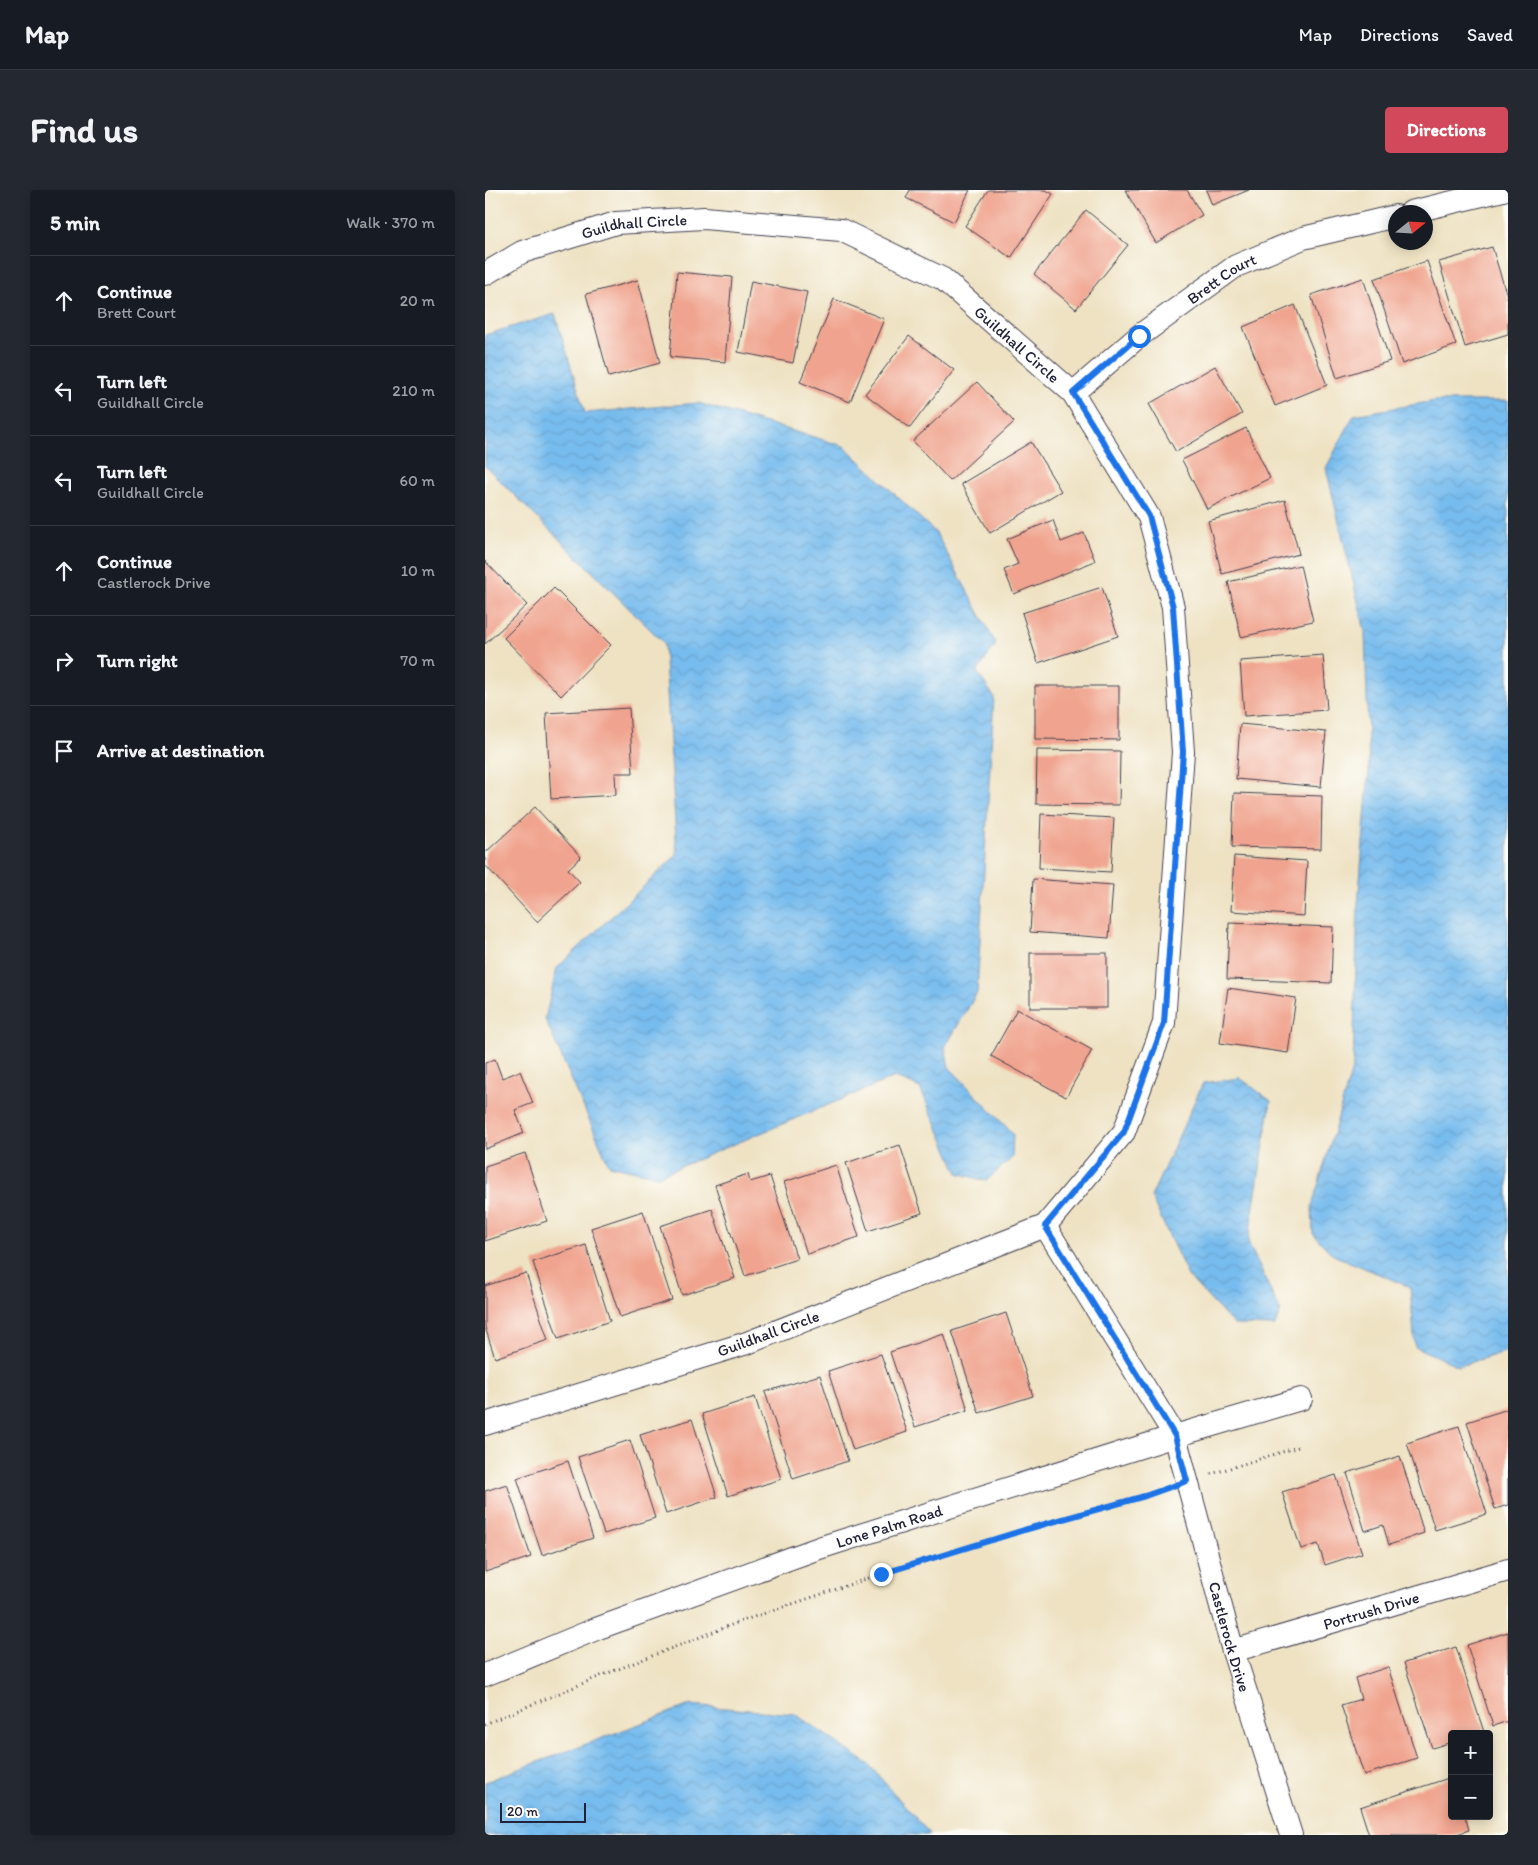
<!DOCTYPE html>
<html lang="en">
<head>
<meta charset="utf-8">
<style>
  body { margin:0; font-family:Itim,sans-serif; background:#242831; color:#f1f3f6 }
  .controls { position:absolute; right:15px; bottom:15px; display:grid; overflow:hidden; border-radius:5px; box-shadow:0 2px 12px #0003 }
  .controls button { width:45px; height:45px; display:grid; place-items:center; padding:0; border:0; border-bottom:1px solid #363941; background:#171b24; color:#f1f3f6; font:25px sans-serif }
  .compass { position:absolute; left:903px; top:15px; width:45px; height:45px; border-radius:50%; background:#171b24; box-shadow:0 2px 12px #0003; rotate:72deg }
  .scale { position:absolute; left:15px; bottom:12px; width:86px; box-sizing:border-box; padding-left:5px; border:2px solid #22223b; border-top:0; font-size:14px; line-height:18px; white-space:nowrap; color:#22223b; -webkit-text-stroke:4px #fdfcf7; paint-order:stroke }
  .stop { position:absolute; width:15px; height:15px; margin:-11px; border:4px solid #1a73e8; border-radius:50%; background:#fff }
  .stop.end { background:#1a73e8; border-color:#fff; box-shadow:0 1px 5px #0008 }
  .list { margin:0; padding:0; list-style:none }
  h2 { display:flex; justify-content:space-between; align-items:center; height:65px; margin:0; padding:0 20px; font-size:21px }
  h2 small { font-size:16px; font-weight:400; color:#9ea1a6 }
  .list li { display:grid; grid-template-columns:32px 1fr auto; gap:15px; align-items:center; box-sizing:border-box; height:90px; padding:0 20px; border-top:1px solid #363941 }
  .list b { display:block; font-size:19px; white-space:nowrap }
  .list p { margin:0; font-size:16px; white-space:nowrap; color:#9ea1a6 }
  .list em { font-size:16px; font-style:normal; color:#9ea1a6 }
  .icon { flex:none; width:28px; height:28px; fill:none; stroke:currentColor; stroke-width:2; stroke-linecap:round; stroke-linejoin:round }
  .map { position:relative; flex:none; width:1023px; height:1645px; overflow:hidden; border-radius:5px }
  header { display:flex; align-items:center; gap:30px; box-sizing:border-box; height:70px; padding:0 25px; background:#171b24; border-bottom:1px solid #363941 }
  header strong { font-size:24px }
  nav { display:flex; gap:28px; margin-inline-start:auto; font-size:18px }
  .intro { display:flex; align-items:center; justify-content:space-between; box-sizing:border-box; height:120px; padding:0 30px }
  h1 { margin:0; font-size:35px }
  .button { padding:12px 22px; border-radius:5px; background:#d1495b; color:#fff; font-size:18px; font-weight:700 }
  main { display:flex; gap:30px; padding:0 30px }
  aside { flex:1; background:#171b24; border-radius:5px; box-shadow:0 2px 12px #0003 }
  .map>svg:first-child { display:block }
  .water { fill:url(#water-waves); stroke:#4c6f94 }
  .building { fill:#f0a48f }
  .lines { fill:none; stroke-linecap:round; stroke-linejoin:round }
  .street-casing { stroke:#413f4f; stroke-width:24 }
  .path { stroke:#413f4f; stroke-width:3; stroke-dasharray:1 4; stroke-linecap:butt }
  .street { stroke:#fff; stroke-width:22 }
  .route { stroke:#1a73e8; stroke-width:6 }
  .labels { text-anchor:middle; stroke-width:5; stroke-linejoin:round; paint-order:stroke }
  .street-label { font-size:16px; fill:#22223b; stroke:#fdfcf7 }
</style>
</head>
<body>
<header>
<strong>Map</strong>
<nav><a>Map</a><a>Directions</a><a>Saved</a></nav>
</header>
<div class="intro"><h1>Find us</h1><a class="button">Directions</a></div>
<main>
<aside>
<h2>5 min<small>Walk · 370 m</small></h2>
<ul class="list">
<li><svg class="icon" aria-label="ahead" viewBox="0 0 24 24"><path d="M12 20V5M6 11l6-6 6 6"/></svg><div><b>Continue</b><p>Brett Court</p></div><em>20 m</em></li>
<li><svg class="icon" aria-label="left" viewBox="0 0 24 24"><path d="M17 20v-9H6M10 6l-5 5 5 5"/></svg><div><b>Turn left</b><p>Guildhall Circle</p></div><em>210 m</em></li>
<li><svg class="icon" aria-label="left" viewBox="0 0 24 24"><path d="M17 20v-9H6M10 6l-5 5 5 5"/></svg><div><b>Turn left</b><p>Guildhall Circle</p></div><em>60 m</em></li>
<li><svg class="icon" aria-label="ahead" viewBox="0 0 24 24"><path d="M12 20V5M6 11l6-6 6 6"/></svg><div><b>Continue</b><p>Castlerock Drive</p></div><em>10 m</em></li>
<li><svg class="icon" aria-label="right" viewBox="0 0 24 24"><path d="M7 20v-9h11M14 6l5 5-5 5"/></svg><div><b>Turn right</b></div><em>70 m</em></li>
<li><svg class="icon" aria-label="arrive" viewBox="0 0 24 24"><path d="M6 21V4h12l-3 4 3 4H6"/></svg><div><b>Arrive at destination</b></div></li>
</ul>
</aside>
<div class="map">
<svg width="1023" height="1645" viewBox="0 0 1023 1645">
  <defs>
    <pattern id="water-waves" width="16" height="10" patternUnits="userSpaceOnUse" patternTransform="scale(1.25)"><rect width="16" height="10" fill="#77bcee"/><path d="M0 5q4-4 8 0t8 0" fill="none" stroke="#67a1cd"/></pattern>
  </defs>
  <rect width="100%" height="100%" fill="#fdfcf7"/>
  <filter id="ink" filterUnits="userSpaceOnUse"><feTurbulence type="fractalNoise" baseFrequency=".02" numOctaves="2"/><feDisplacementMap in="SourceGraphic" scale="10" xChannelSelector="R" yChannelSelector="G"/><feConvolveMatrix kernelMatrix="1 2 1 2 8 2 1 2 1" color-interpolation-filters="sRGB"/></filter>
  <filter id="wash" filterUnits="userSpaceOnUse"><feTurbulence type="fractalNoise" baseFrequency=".0096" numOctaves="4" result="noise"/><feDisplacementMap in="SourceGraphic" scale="20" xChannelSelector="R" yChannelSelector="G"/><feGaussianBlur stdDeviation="1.12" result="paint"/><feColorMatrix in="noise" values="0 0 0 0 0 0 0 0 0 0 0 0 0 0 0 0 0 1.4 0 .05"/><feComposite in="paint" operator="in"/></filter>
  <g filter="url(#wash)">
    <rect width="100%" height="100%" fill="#eee2c3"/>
    <g class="water">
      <polygon points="70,124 100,223 213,213 359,256 451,343 511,454 492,482 509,507 492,803 460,857 464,877 528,944 527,968 501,991 473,983 435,898 410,887 173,986 124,975 60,829 72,778 192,665 179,453 0,276 0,145"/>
      <polygon points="950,211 1023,211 1023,1161 974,1176 930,1157 925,1097 848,1065 828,1044 827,1016 868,876 873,714 884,579 880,441 841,278 869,225"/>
      <polygon points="755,888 786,911 763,1052 795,1121 790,1136 749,1135 703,1086 666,1007 718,893"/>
      <polygon points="205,1515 310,1524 383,1574 446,1645 0,1645 0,1592"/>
    </g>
    <g id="blocks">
      <g class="building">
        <polygon points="425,0 485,0 469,32 421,8"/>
        <polygon points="503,0 561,0 568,4 526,68 480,36"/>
        <polygon points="640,0 702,0 717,25 671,53"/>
        <polygon points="721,0 764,0 727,15"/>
        <polygon points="601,20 643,55 591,119 549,84"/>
        <polygon points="1007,57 1023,109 1023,144 980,157 954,72"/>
        <polygon points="942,71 971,155 917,174 889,89"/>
        <polygon points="192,82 247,87 240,172 185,167"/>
        <polygon points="878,88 905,171 852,188 826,105"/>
        <polygon points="153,90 175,173 124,187 101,104"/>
        <polygon points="266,91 322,102 308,173 253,162"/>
        <polygon points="349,109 399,129 365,212 315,192"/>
        <polygon points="810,115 842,195 790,216 758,137"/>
        <polygon points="424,146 469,180 425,238 380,204"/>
        <polygon points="730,176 757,224 691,262 664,214"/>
        <polygon points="492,192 529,232 465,291 428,251"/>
        <polygon points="761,238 785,288 722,319 697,270"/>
        <polygon points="546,252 576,301 505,343 476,294"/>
        <polygon points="800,310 814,364 737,384 723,331"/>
        <polygon points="568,330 576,352 599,343 610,371 529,404 519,380 533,374 522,349"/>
        <polygon points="0,371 42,415 0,454"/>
        <polygon points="815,375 828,431 756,447 743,392"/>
        <polygon points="617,397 633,446 553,473 537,423"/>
        <polygon points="69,398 126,455 76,506 19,448"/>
        <polygon points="838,465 842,520 759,526 755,471"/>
        <polygon points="550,496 634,496 634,550 550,549"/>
        <polygon points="144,518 148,583 130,583 131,605 66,609 61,523"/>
        <polygon points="755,534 841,542 836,597 751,589"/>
        <polygon points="552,560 635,561 634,615 551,614"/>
        <polygon points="749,603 837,606 836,659 747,657"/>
        <polygon points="50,617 96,667 83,679 95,692 52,732 0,675 0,663"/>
        <polygon points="556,624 629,628 626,682 554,678"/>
        <polygon points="749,666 822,671 819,726 746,721"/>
        <polygon points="548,689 628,695 624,748 545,742"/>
        <polygon points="744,733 848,737 846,793 742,789"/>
        <rect x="545" y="763" width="77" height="55"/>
        <polygon points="743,798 811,808 803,863 735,853"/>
        <polygon points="532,819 607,860 581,907 506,866"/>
        <polygon points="10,869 17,888 35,881 48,913 30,920 39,943 0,959 0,873"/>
        <polygon points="415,955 437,1023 383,1041 361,973"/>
        <polygon points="40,963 62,1031 0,1051 0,976"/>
        <polygon points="351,975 374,1047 322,1064 299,992"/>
        <polygon points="263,984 265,992 285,986 312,1069 260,1086 230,995"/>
        <polygon points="227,1019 250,1088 197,1105 175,1036"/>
        <polygon points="158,1021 187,1110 135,1127 106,1038"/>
        <polygon points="101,1055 125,1131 73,1149 48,1072"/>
        <polygon points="41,1083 63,1150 10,1168 0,1137 0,1096"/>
        <polygon points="521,1123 548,1206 494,1223 467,1141"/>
        <polygon points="459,1144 483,1220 430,1237 405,1162"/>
        <polygon points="396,1164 422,1242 368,1260 343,1181"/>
        <polygon points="335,1185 363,1271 308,1289 280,1202"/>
        <polygon points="270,1207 296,1289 243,1306 217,1224"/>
        <polygon points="1023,1219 1023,1315 1010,1319 982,1232"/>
        <polygon points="207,1229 232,1307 181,1324 155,1245"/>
        <polygon points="974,1236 1002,1324 950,1340 922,1253"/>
        <polygon points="145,1250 170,1328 119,1344 93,1267"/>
        <polygon points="915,1266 939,1343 904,1355 898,1335 880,1341 862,1283"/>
        <polygon points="83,1271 108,1348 57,1365 32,1288"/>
        <polygon points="851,1285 877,1363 840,1375 833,1354 816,1359 797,1302"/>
        <polygon points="22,1294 46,1367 0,1382 0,1301"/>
        <polygon points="1023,1442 1023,1531 1008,1536 982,1455"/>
        <polygon points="971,1457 999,1542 992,1544 967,1544 967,1552 947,1558 919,1473"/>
        <polygon points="903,1477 932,1568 879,1585 856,1515 876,1509 870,1488"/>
        <polygon points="967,1587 967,1626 980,1626 984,1640 969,1645 884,1645 875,1617"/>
      </g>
    </g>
  </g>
  <g filter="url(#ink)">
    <use href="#blocks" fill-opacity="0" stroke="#413f4f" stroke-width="1"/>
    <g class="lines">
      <defs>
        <g id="street">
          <polyline points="926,22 1018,0"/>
          <path id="s1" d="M0 84 37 62 131 33 219 28 356 40 458 89 588 203 664 327 688 417 698 562 679 833 639 942 560 1036 262 1153 0 1234"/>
          <path id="s2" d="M588 203 654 146 751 76 818 48 911 26"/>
          <path id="s3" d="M560 1036 690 1246 748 1461 806 1645"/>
          <path id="s4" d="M748 1461 1023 1380"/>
          <path id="s5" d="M0 1485 111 1439 334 1358 690 1246 816 1209"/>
        </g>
      </defs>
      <use href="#street" class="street-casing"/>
      <g class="path">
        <polyline points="726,1284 813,1257"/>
        <polyline points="0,1534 118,1485 254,1432 396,1384 539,1340 677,1300"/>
      </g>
      <use href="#street" class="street"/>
    </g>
  </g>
  <g class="lines" filter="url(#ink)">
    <polyline class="route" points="396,1384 539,1340 660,1306 702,1291 690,1246 560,1036 639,942 679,833 698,562 688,417 664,326 588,203 654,146"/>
  </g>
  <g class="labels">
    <g class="street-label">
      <text dy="6" stroke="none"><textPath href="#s1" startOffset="159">Guildhall Circle</textPath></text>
      <text dy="6" stroke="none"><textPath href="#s2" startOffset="188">Brett Court</textPath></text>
      <text dy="6" stroke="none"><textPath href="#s1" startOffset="579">Guildhall Circle</textPath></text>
      <text transform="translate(283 1143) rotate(-20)" y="6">Guildhall Circle</text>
      <text dy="6" stroke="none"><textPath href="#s5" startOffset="431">Lone Palm Road</textPath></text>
      <text dy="6" stroke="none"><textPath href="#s4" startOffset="144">Portrush Drive</textPath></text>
      <text dy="6" stroke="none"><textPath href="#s3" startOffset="455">Castlerock Drive</textPath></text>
    </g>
  </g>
</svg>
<div class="controls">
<button>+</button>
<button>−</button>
</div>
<svg class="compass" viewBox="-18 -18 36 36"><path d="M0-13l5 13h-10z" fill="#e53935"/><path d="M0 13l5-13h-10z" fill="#9ea1a6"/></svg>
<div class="scale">20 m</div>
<div class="stop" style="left:654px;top:146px"></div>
<div class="stop end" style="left:396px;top:1384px"></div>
</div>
</main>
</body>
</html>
